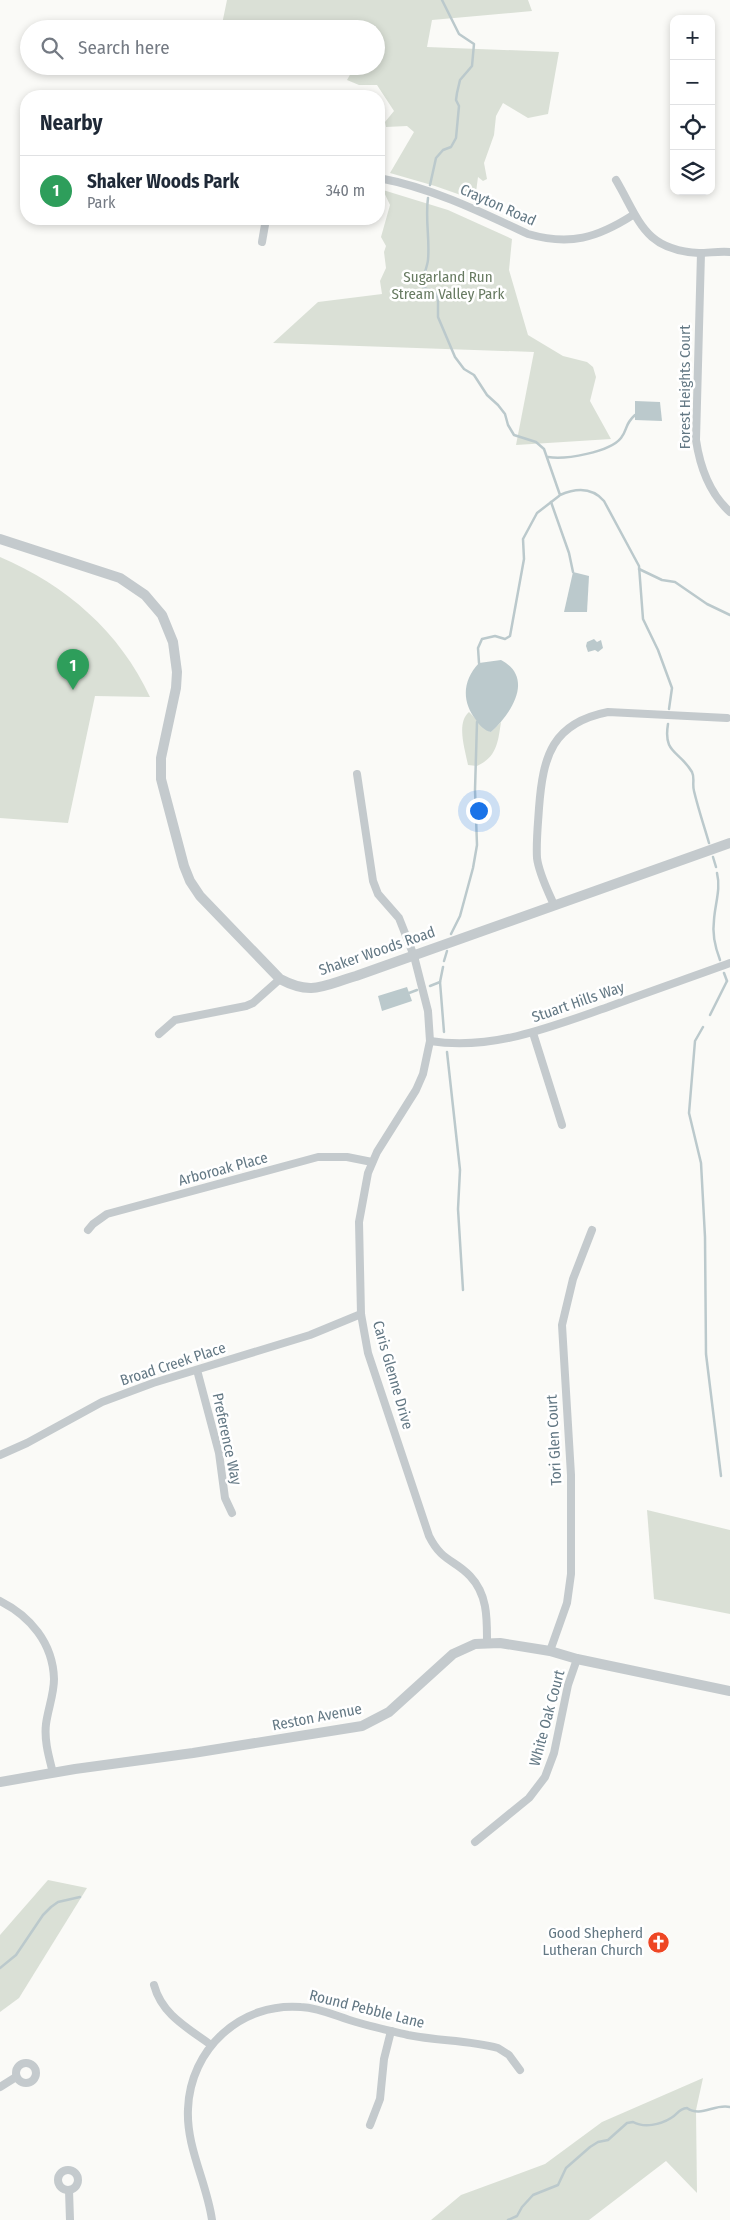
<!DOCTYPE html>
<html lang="en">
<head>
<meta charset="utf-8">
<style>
  body { margin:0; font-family:"Fira Sans Condensed",sans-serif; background:#f2f2f3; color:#1f2937 }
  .controls { position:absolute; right:15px; top:15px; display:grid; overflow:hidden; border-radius:10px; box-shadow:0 2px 8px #0003 }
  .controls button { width:45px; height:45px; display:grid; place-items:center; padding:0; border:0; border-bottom:1px solid #e0e1e3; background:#fff; color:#1f2937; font:25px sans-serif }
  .you { position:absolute; left:478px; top:810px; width:18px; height:18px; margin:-12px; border:4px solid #fff; border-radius:50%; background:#1a73e8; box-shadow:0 0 0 8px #1a73e833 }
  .badge { display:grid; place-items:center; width:32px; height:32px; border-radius:50%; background:#ee4623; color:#fff; font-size:16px; font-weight:700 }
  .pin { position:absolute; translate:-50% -41px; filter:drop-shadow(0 1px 2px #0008) }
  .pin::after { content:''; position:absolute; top:26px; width:18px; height:15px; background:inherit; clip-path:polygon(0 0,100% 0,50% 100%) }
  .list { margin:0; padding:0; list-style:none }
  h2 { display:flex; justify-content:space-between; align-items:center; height:65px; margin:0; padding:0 20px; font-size:21px }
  h2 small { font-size:16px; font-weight:400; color:#747a83 }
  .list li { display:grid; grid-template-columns:32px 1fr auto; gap:15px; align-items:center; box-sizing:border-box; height:70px; padding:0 20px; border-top:1px solid #e0e1e3 }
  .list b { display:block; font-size:19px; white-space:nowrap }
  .list p { margin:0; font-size:16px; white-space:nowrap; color:#747a83 }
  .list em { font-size:16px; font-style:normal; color:#747a83 }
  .icon { flex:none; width:28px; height:28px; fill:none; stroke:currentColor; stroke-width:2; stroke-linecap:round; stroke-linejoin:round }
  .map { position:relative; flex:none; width:730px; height:2220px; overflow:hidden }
  .search { position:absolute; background:#fff; box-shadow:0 2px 8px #0003; left:20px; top:20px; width:365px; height:55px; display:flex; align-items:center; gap:12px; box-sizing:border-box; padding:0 18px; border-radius:28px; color:#747a83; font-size:19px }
  .panel { position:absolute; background:#fff; box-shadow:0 2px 8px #0003; left:20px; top:90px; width:365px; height:135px; border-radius:20px }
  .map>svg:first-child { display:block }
  .green { fill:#dae0d6 }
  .water { fill:#bbc9cc }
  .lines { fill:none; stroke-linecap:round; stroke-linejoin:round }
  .stream { stroke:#bbc9cc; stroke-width:2.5 }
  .minor { stroke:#c4cacd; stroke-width:8 }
  .tertiary { stroke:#c4cacd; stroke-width:10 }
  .labels { text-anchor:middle; stroke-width:5; stroke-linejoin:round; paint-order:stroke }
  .street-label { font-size:15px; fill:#637884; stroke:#fff }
  .park-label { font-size:15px; fill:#687b62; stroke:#fff }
  .poi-label { font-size:15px; fill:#637884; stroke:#fff; text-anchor:end }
</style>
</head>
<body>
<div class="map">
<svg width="730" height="2220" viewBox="0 0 730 2220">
  <rect width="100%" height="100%" fill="#fafaf7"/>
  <g class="green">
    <polygon points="227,0 528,0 532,11 432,20 427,47 559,52 548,114 528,118 503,103 496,116 494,135 484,163 487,179 483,181 478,177 475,200 435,186 390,173 414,132 407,126 386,127 385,122 394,111 377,85 359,85 347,80 355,66 376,66 376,26 343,29 221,29"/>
    <polygon points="383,190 448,210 512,239 509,270 528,335 563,356 587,362 593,367 596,377 590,401 611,439 516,445 534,352 273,343 318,302 382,294 380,281 386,268 384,252 386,246 381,237 390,205"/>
    <path d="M0 557C66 585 120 632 150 697L95 696 68 823 0 818Z"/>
    <path d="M469 712 488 731 491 732 501 722C498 742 497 757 477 766L468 765C465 749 456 723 469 712Z"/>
    <polygon points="647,1510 730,1530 730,1614 654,1599"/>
    <polygon points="48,1880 87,1888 19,1998 0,2012 0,1935"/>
    <polygon points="703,2078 696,2110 697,2193 666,2161 589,2220 431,2220 461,2195 545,2164 602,2122"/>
  </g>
  <g class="water">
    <polygon points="635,401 660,402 662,421 635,420"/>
    <polygon points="573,572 589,576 587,612 564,612"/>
    <polygon points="594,639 597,642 601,640 603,648 598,652 595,650 588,652 586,646 587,642"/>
    <path d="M501 660C535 678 511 714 491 732 485 731 479 725 476 720 461 701 463 680 479 663Z"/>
    <polygon points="407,987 412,1001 382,1011 378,996"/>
  </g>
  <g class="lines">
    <g class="stream">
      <polyline points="430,185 436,158 443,150 451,147 456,138 459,106 456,100 457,93 460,80 472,66 474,44 459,34 442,0"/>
      <path d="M428 198C425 219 430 239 428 260 427 269 421 279 423 287L435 293 438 298V317L455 357 464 369 474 375 487 395 498 405 505 414 508 425 514 435 536 442 544 449 560 495C576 488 592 487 604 501L639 566 643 619 658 650 672 688 669 709"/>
      <path d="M548 457C565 460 610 452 621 438 628 429 624 425 635 415"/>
      <polyline points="551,502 569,553 573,572"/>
      <polyline points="639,569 662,580 675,582 707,604 730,615"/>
      <polyline points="479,663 478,648 482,639 495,636 505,639 510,636 524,559 523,539 537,513 559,496"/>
      <path d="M668 724C663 754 679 750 692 772 695 778 692 784 694 791 698 808 704 826 709 843"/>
      <polyline points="713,857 716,867"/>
      <path d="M717 873C721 889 715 904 714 920 712 934 715 947 720 960"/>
      <polyline points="451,934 460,916 473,868 477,845 475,790 477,722"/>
      <polyline points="444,961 447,951"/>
      <polyline points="443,967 440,982 444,1032"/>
      <polyline points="724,973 727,981"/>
      <polyline points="430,986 440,982"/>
      <polyline points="409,993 417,990"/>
      <polyline points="710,1015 727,981"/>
      <polyline points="703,1027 695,1041 689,1113 701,1163 705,1237 706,1354 721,1476"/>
      <polyline points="447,1052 460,1170 458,1209 463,1290"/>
      <polyline points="0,1968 16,1955 43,1915 51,1907 58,1902 80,1897"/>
      <path d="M508 2220 517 2216 522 2207 533 2195 558 2185 566 2168 590 2147 598 2142 608 2140 627 2123 633 2122C644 2128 660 2125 671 2118 678 2114 678 2109 687 2108 701 2118 715 2103 730 2107"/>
    </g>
    <g class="minor">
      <path d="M379 178C432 188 479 211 528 234 570 246 597 238 633 215"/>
      <path d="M616 180C640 221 644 250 699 253 709 253 719 251 730 252"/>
      <polyline points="262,242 266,219"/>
      <path d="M701 253 696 440C700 467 709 493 730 512"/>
      <path d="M357 774 373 881 378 894 399 918 414 956 428 1011 430 1041 423 1074 416 1090 377 1152 368 1173 359 1222 361 1314 368 1353 429 1536C442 1562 454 1559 470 1576 488 1595 487 1619 487 1643"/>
      <path d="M554 905C548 891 539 874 537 858 536 842 538 824 539 808 543 756 552 723 608 712L727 718"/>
      <polyline points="533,1033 562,1125"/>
      <polyline points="159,1034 175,1020 246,1006 253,1003 280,979"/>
      <path d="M430 1041C492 1051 550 1027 608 1007 648 992 689 978 730 963"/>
      <polyline points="88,1230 93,1224 107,1214 318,1157 347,1157 372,1162"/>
      <polyline points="197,1370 219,1453 225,1498 232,1513"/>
      <polyline points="0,1455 27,1443 102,1402 153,1383 310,1335 361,1314"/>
      <path d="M0 1601C30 1616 53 1643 54 1679 54 1694 48 1709 46 1724 44 1741 49 1757 53 1773"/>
      <polyline points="550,1651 567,1603 571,1574 571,1475 562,1325 573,1279 592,1230"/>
      <polyline points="475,1842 529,1798 545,1777 554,1753 568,1685 577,1659"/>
      <path d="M154 1985C162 2015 188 2028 211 2045"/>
      <circle cx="26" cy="2073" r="10"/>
      <polyline points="0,2087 16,2077"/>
      <polyline points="370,2125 380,2099 384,2059 391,2031"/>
      <circle cx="68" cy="2180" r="10"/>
      <polyline points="69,2190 70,2220"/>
      <path d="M212 2220C207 2183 186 2147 188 2109 190 2049 241 2002 301 2007 321 2008 338 2017 356 2022 373 2027 391 2031 408 2035 438 2041 469 2040 498 2048L509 2055 520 2070"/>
    </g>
    <g class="tertiary">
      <path d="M0 539 120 578 145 595 162 615 173 642 177 672 176 688 161 758V779L184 866 190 881 200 896 280 979C312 996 324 985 356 976L730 843"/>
      <polyline points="0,1782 75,1769 193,1753 362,1726 389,1712 453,1654 475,1644 500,1643 550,1651 577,1659 730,1691"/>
    </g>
  </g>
  <defs>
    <symbol id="church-disc" viewBox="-11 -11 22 22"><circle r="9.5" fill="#ee4623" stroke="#fff"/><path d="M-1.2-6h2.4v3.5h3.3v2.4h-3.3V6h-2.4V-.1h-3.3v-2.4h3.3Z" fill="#fff"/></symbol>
  </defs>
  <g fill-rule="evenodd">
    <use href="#church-disc" x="646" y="1930" width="25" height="25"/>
  </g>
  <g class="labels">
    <g class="street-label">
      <text transform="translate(498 205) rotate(24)" y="5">Crayton Road</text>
      <text transform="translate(685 387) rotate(-90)" y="5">Forest Heights Court</text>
      <text transform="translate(377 951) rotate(-19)" y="5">Shaker Woods Road</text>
      <text transform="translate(578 1002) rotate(-19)" y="5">Stuart Hills Way</text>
      <text transform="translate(223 1169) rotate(-15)" y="5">Arboroak Place</text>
      <text transform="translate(173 1364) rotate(-18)" y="5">Broad Creek Place</text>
      <text transform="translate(393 1375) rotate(74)" y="5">Caris Glenne Drive</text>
      <text transform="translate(227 1439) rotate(78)" y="5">Preference Way</text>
      <text transform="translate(554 1440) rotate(-93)" y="5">Tori Glen Court</text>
      <text transform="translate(317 1717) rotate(-11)" y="5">Reston Avenue</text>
      <text transform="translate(547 1718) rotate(-75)" y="5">White Oak Court</text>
      <text transform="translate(367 2009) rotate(14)" y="5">Round Pebble Lane</text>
    </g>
    <g class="park-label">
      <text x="448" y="282">Sugarland Run<tspan x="448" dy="17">Stream Valley Park</tspan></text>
    </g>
    <g class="poi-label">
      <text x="643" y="1938">Good Shepherd<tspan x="643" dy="17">Lutheran Church</tspan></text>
    </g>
  </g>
</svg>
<div class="controls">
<button>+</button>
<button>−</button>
<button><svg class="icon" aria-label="locate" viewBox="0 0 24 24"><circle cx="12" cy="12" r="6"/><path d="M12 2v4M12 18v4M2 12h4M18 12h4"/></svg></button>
<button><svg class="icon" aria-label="layers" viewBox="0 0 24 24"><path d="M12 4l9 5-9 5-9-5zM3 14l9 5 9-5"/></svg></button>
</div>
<div class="you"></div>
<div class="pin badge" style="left:73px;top:690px;background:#2e9e5b">1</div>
<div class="search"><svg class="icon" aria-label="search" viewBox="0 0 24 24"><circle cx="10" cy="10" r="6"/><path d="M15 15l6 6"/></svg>Search here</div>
<section class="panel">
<h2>Nearby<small></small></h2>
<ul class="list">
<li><span class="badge" style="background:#2e9e5b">1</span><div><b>Shaker Woods Park</b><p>Park</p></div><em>340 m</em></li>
</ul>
</section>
</div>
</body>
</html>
